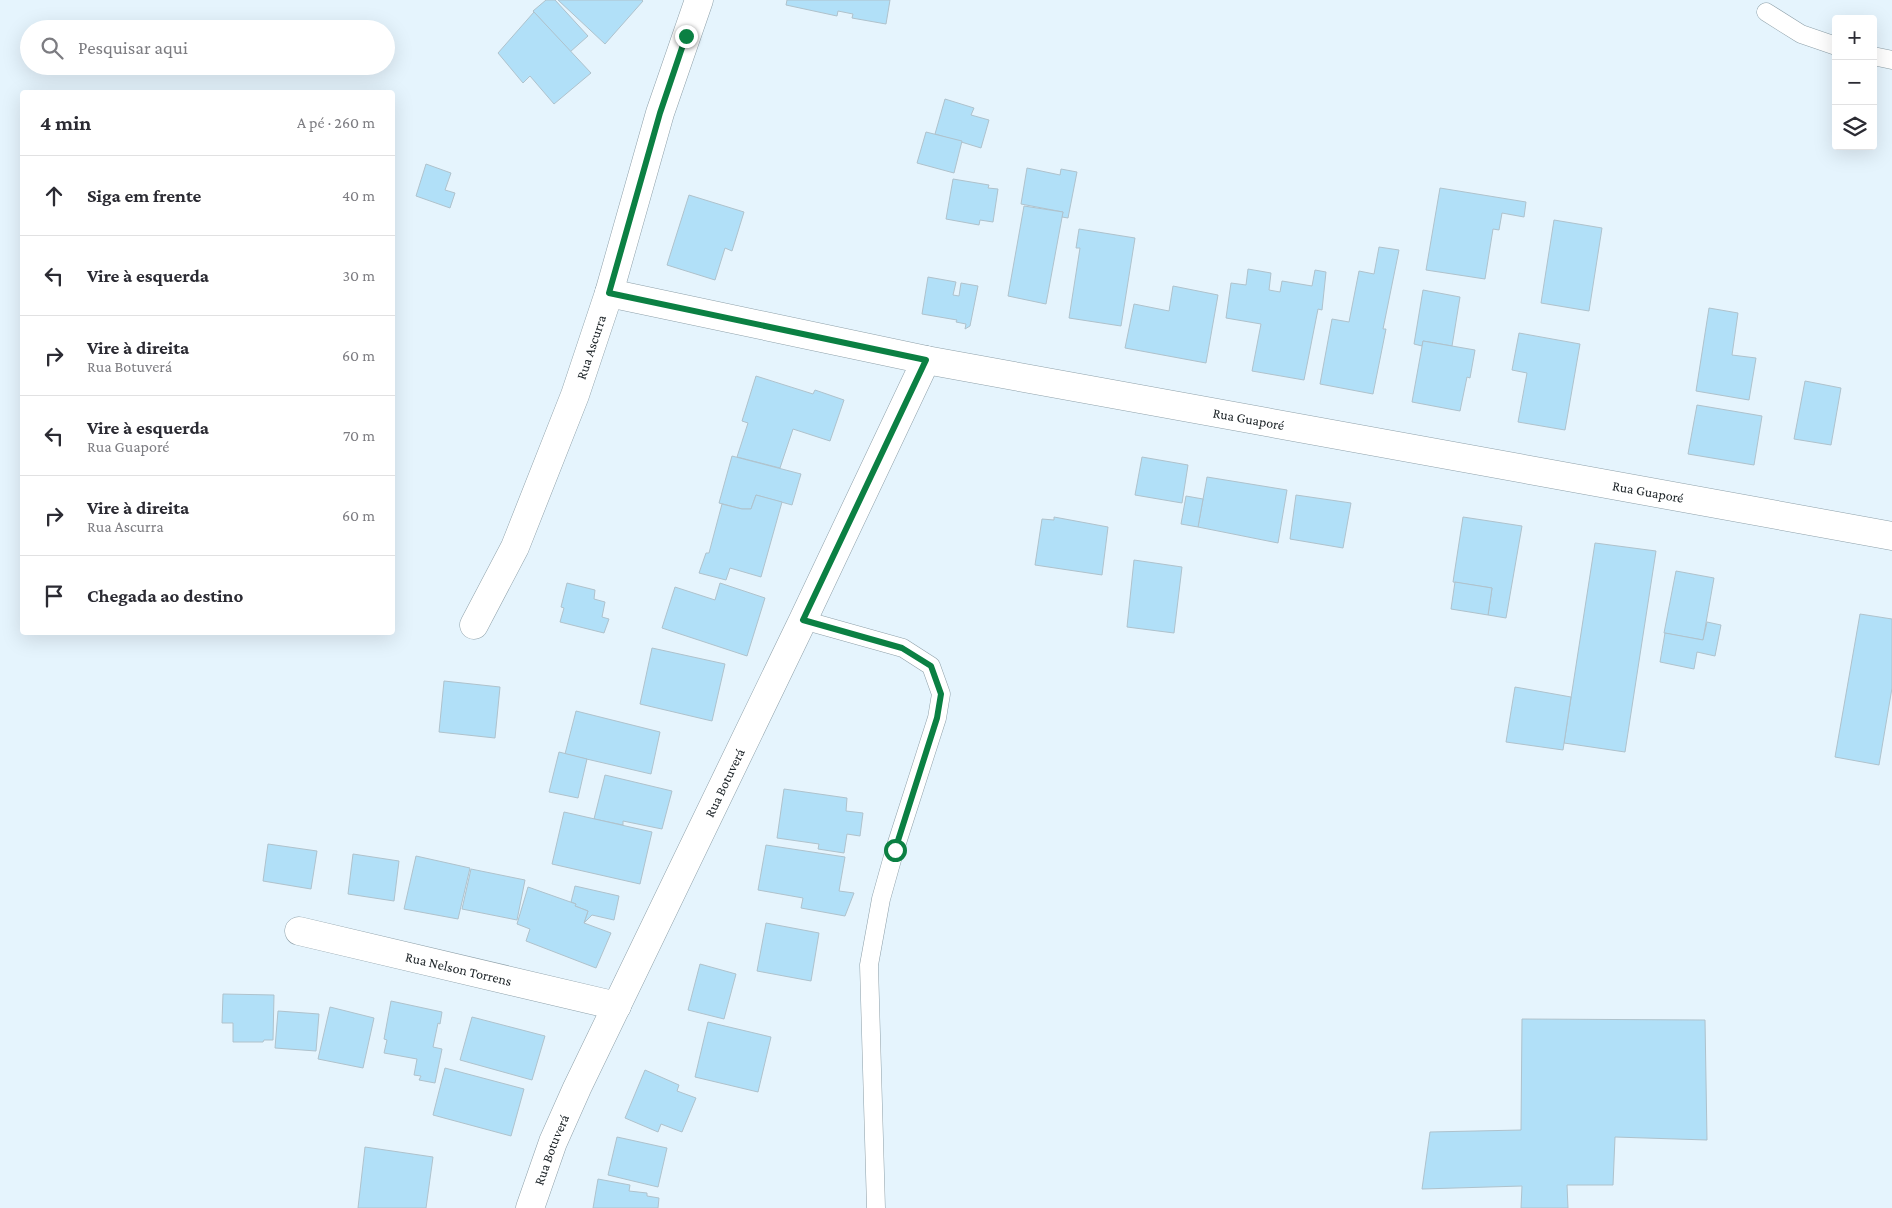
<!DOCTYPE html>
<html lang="pt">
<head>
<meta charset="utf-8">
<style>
  body { margin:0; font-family:"Crimson Pro",serif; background:#f2f2f3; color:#2b2b33 }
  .controls { position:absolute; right:15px; top:15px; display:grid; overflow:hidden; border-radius:5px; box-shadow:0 5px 20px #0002 }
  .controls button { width:45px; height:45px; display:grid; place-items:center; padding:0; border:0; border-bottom:1px solid #e1e1e2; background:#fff; color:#2b2b33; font:25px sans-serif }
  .stop { position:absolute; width:15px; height:15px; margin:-11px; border:4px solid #0b8043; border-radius:50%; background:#fff }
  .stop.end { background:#0b8043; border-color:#fff; box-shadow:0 1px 5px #0008 }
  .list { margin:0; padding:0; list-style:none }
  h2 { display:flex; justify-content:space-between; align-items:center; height:65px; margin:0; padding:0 20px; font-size:21px }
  h2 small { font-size:16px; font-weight:400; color:#7c7c81 }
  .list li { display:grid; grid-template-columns:32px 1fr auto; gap:15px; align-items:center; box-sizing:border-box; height:80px; padding:0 20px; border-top:1px solid #e1e1e2 }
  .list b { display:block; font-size:19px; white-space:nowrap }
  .list p { margin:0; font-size:16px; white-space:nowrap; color:#7c7c81 }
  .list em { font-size:16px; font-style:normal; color:#7c7c81 }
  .icon { flex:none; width:28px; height:28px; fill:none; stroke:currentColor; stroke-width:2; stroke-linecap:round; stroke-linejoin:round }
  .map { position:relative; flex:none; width:1892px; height:1208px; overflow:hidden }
  .search { position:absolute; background:#fff; box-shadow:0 5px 20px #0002; left:20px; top:20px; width:375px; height:55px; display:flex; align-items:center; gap:12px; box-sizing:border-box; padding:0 18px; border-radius:28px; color:#7c7c81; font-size:19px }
  .panel { position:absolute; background:#fff; box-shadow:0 5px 20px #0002; left:20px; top:90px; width:375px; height:545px; border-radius:5px }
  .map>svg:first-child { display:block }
  .building { fill:#b1e0f8; stroke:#afc2cc }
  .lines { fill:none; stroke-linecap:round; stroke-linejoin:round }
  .service-casing { stroke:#8ea0a9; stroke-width:19 }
  .minor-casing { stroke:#8ea0a9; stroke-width:29 }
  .service { stroke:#fff; stroke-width:18 }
  .minor { stroke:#fff; stroke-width:28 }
  .route { stroke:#0b8043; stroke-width:6 }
  .labels { text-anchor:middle; stroke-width:4; stroke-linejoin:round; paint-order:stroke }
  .street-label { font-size:14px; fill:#20272b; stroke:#e5f4fd }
</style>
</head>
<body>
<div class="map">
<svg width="1892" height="1208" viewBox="0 0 1892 1208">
  <rect width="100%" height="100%" fill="#e5f4fd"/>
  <g class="building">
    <polygon points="546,0 555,0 588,36 570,52 533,11"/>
    <polygon points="558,0 642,0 643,1 605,44"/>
    <polygon points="787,0 890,0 886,24 852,18 853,14 838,11 837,16 786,5"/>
    <polygon points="534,12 591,73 554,104 530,76 523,83 498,53"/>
    <polygon points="945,99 974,108 971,115 989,120 981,148 935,134"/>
    <polygon points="926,132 962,141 954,173 917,163"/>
    <polygon points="426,164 451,173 445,190 455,193 450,208 416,196"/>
    <polygon points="1027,168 1060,175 1061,169 1077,172 1068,218 1062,217 1063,212 1021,204"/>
    <polygon points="953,179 989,185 988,188 998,189 993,222 980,220 979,225 946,219"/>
    <polygon points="1440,188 1526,202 1524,217 1502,213 1499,230 1493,229 1485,279 1426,270"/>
    <polygon points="689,195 744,212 732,251 725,248 715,280 667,265"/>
    <polygon points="1024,206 1063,212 1046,304 1008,296"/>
    <polygon points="1554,220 1602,228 1589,311 1541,303"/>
    <polygon points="1079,229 1135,238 1121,326 1069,318 1080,248 1076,248"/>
    <polygon points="1379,247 1399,250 1383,329 1386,329 1373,394 1320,384 1332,319 1349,322 1359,271 1374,274"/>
    <polygon points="1248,269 1271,273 1269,290 1280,292 1282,281 1312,286 1315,270 1326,272 1322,310 1318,309 1304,380 1252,371 1261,324 1226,318 1231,283 1246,285"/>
    <polygon points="928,277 956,282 953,295 959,296 961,283 978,286 970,326 965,329 966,324 956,322 957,320 922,314"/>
    <polygon points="1173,286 1218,295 1206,363 1125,348 1134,304 1169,311"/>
    <polygon points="1423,290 1460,297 1452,346 1423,341 1422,346 1414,344"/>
    <polygon points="1709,308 1738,313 1732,355 1756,358 1749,400 1696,391"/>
    <polygon points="1519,333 1580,344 1565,430 1518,422 1527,373 1512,370"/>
    <polygon points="1423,341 1475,350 1470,378 1467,377 1460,411 1412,402"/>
    <polygon points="756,376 813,394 815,390 844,400 830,441 793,429 780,468 737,457 748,423 742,421"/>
    <polygon points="1805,381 1841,388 1831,445 1794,439"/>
    <polygon points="1697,405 1762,416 1754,465 1688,454"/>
    <polygon points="732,456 801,474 792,505 756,495 751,509 742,509 719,503"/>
    <polygon points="1142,457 1188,465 1182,503 1135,495"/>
    <polygon points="1207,477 1287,490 1278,543 1198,527"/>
    <polygon points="756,495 782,502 761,577 730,568 726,580 699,573 706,553 709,553 722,504 742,509 751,509"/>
    <polygon points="1296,495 1351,503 1343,548 1290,539"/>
    <polygon points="1186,496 1203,499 1198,527 1181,524"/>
    <polygon points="1054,517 1108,527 1102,575 1035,565 1042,519 1054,520"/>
    <polygon points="1463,517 1522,526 1506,618 1488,615 1492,588 1453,582"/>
    <polygon points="1595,543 1656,551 1625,752 1564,743"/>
    <polygon points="1134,560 1182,567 1174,633 1127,627"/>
    <polygon points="1676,571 1714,578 1703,640 1664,633"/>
    <polygon points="1455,582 1492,588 1488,615 1451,609"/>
    <polygon points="567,583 595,590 594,599 605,602 602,617 609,619 604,633 560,622 564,608 561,607"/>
    <polygon points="720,583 765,598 747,656 662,628 675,587 715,600"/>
    <polygon points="1860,614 1892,619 1892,688 1879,765 1835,757"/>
    <polygon points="1707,622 1721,625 1715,656 1697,652 1694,669 1660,662 1665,633 1703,640"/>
    <polygon points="652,648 725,664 712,721 640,704"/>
    <polygon points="444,681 500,687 495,738 439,732"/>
    <polygon points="1515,687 1571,697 1563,750 1506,742"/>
    <polygon points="576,711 660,732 651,774 565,754"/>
    <polygon points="559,752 587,759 578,798 549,792"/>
    <polygon points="605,775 672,791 662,829 623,821 623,825 594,819"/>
    <polygon points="784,789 847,798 846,811 863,813 860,836 847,834 844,853 818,849 819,844 777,838"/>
    <polygon points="564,812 652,832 640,884 552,864"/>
    <polygon points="268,844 317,851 311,889 263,881"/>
    <polygon points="766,845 845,857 839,891 854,893 845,916 801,908 803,898 758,890"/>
    <polygon points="353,854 399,861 394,901 348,894"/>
    <polygon points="416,856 470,868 458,919 404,909"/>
    <polygon points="471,869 525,880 517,920 462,909"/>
    <polygon points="575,886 619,896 614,920 592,915 584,923 588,911 575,906 576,904 571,902"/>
    <polygon points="528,887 576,904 575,906 588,911 584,923 611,933 596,968 526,941 530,929 517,924"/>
    <polygon points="766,923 819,933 811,981 757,971"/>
    <polygon points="700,964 736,974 724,1019 688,1010"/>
    <polygon points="223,994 274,995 273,1040 264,1040 263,1042 233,1042 233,1023 222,1023"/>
    <polygon points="391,1001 442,1012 440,1024 438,1023 433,1047 442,1049 435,1083 419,1080 421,1076 414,1075 417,1059 384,1053 387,1040 384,1039"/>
    <polygon points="330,1007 374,1018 363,1068 318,1059"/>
    <polygon points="278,1011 319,1014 316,1051 275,1048"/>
    <polygon points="472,1017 545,1036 532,1080 460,1060"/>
    <polygon points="1522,1019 1705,1020 1707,1140 1615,1137 1613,1185 1567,1185 1568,1208 1521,1208 1522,1186 1422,1189 1430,1132 1521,1130"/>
    <polygon points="708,1022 771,1037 758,1092 695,1077"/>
    <polygon points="445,1068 524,1089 511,1136 433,1115"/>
    <polygon points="645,1070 679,1085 677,1091 696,1098 682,1132 661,1124 658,1132 625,1118"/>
    <polygon points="617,1137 667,1148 658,1187 608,1175"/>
    <polygon points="365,1147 433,1157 426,1208 358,1208"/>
    <polygon points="598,1179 630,1185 629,1191 647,1193 647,1196 659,1198 658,1208 593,1208"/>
  </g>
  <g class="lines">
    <defs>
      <g id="service">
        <polyline points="1766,12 1801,34 1836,46"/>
        <polyline points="1873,56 1892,60"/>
        <polyline points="803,620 903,648 931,666 941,694 937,718 895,849 881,899 869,965 876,1208"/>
      </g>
      <g id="minor">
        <path id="s1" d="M609 293 926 360 1892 536"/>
        <path id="s2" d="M474 625 515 547 575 395 609 293 660 113 699 0"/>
        <path id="s3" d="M299 931 617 1006"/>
        <path id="s4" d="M530 1208 553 1142 577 1088 803 620 926 360"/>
      </g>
    </defs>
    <use href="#service" class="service-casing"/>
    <use href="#minor" class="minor-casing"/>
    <use href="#service" class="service"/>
    <use href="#minor" class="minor"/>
  </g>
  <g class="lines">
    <polyline class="route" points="686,36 660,113 609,293 926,360 803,620 902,648 931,666 941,694 937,718 895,850"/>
  </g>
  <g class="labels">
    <g class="street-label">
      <text dy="5" stroke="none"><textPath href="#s2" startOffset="302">Rua Ascurra</textPath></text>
      <text dy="5" stroke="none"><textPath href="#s1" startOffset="652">Rua Guaporé</textPath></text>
      <text dy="5" stroke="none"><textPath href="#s1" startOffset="1058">Rua Guaporé</textPath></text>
      <text dy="5" stroke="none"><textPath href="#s4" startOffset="468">Rua Botuverá</textPath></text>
      <text dy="5" stroke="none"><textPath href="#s3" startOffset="164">Rua Nelson Torrens</textPath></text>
      <text dy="5" stroke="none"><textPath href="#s4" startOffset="62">Rua Botuverá</textPath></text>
    </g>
  </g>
</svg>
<div class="controls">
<button>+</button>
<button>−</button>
<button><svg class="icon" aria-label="layers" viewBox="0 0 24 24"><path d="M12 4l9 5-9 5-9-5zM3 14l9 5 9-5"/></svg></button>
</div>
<div class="stop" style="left:895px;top:850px"></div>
<div class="stop end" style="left:686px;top:36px"></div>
<div class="search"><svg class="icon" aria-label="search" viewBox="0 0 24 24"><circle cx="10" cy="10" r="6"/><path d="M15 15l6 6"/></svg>Pesquisar aqui</div>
<section class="panel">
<h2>4 min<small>A pé · 260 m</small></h2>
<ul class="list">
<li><svg class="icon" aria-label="ahead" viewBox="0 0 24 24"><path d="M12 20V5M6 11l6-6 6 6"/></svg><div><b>Siga em frente</b></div><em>40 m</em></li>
<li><svg class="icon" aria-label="left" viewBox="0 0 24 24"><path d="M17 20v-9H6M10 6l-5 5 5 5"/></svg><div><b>Vire à esquerda</b></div><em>30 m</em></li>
<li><svg class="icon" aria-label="right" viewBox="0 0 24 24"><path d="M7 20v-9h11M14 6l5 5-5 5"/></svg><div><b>Vire à direita</b><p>Rua Botuverá</p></div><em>60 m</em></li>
<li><svg class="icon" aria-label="left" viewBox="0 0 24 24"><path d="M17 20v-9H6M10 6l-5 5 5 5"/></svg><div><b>Vire à esquerda</b><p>Rua Guaporé</p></div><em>70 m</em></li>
<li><svg class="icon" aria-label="right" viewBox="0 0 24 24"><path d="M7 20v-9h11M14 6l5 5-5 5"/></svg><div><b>Vire à direita</b><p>Rua Ascurra</p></div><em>60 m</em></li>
<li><svg class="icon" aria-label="arrive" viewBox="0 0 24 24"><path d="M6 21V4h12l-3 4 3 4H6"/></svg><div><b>Chegada ao destino</b></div></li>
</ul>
</section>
</div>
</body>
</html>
